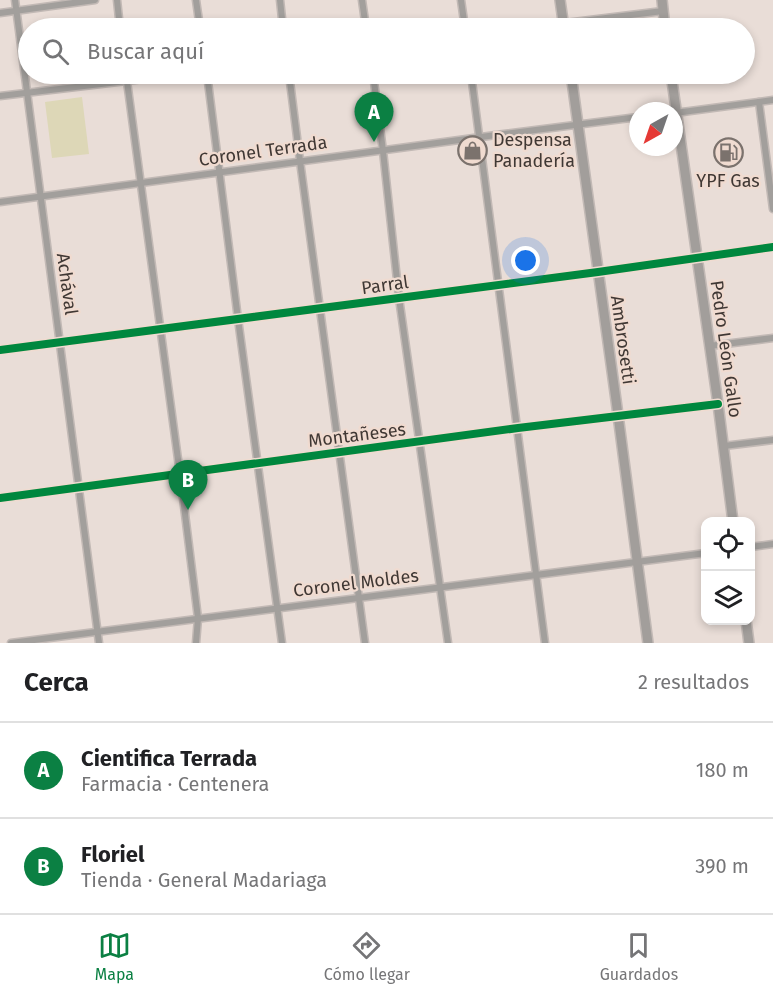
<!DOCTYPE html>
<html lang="es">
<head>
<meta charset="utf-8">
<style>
  body { margin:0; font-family:"Fira Sans",sans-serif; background:#f6f6f6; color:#202124 }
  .controls { position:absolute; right:18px; bottom:18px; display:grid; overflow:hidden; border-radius:12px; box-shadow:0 3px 9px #0003 }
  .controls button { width:54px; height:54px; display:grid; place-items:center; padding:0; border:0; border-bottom:2px solid #e0e0e0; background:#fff; color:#202124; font:30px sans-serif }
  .compass { position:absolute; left:629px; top:102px; width:54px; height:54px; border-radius:50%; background:#fff; box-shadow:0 3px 9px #0003; rotate:220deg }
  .you { position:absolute; left:526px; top:261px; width:21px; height:21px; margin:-15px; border:4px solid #fff; border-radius:50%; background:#1a73e8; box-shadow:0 0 0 9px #1a73e833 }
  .badge { display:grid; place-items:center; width:39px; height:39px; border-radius:50%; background:#0b8043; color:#fff; font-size:20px; font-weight:700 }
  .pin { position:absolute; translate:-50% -50px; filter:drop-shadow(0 2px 3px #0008) }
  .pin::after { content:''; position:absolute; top:32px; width:21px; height:18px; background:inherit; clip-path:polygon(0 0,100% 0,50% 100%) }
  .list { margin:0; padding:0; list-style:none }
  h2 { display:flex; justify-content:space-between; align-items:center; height:78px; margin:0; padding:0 24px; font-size:26px }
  h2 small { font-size:20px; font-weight:400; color:#757577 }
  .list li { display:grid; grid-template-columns:39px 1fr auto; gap:18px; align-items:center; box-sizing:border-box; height:96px; padding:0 24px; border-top:2px solid #e0e0e0 }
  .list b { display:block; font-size:22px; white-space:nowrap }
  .list p { margin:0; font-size:20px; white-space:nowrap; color:#757577 }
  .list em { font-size:20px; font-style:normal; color:#757577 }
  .icon { flex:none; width:33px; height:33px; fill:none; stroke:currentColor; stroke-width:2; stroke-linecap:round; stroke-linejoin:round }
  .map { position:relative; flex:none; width:773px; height:643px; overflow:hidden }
  .search { position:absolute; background:#fff; box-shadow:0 3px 9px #0003; left:18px; right:18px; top:18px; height:66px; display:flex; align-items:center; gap:15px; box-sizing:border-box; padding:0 21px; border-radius:33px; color:#757577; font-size:22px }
  .sheet { height:270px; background:#fff }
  nav { display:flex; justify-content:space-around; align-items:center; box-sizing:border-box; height:84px; border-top:2px solid #e0e0e0; background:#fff; font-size:16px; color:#757577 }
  nav a { display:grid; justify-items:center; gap:3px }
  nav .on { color:#0b8043 }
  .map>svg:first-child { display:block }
  .grass { fill:#ddd7b7 }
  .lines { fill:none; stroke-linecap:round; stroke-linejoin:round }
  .street-casing { stroke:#c2b9b5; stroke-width:9 }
  .secondary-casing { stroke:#c2b9b5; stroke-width:12 }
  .street { stroke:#a29f9c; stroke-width:6 }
  .secondary { stroke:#a29e9b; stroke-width:9 }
  .cycleway-casing { stroke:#f0dbd0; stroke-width:11 }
  .cycleway { stroke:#00873e; stroke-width:8 }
  .labels { text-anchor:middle; stroke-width:4.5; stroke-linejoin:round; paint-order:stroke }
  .poi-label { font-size:18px; fill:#403834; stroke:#f0dbd0; text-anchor:start }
  .street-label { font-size:18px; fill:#403834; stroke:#f0dbd0 }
</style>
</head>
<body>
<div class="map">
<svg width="773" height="643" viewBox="0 0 773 643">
  <rect width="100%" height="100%" fill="#e9ddd7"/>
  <polygon class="grass" points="82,97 89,154 52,158 45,102"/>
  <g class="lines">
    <defs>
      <g id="street">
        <polyline points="15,0 99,643"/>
        <polyline points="117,0 120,28"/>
        <polyline points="196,0 200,28"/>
        <polyline points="280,0 283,28"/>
        <polyline points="362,0 366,28"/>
        <polyline points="461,0 465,28"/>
        <polyline points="0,13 95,0"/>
        <polyline points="525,28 663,11"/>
        <polyline points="126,74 180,474 198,618 196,643"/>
        <polyline points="207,74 238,319 282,643"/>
        <polyline points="289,74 300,161 365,643"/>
        <polyline points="373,74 383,151 399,298 448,643"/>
        <polyline points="471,74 545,643"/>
        <polyline points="0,96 185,74"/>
        <polyline points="759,102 773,209"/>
        <polyline points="675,113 773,100"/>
        <polyline points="0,202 496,135 638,117"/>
        <polyline points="709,346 773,338"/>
        <polyline points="0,350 598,272 773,247"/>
        <polyline points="724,446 773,440"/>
        <polyline points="0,498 518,428 718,404"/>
        <polyline points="750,547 773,544"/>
        <polyline points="11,643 706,553"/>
      </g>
      <g id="secondary">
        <polyline points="560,0 564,28"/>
        <polyline points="662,0 665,28"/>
        <polyline points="571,74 616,400 648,643"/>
        <polyline points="671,74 718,404 733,522"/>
        <polyline points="746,620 749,643"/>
      </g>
    </defs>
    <use href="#street" class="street-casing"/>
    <use href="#secondary" class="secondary-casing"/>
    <use href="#street" class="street"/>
    <use href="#secondary" class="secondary"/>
    <defs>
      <g id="cycleway">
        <polyline points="0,350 598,272 773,247"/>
        <polyline points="0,498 518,428 718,404"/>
      </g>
    </defs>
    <use href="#cycleway" class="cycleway-casing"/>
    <use href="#cycleway" class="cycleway"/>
  </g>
  <defs>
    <symbol id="shop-ring" viewBox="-11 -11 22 22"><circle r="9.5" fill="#f0dbd0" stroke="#7b726d" stroke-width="1.5"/><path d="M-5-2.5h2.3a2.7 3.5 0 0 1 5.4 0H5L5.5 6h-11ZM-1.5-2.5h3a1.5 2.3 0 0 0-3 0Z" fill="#7b726d"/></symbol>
    <symbol id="fuel-ring" viewBox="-11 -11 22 22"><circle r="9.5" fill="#f0dbd0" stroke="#7b726d" stroke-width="1.5"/><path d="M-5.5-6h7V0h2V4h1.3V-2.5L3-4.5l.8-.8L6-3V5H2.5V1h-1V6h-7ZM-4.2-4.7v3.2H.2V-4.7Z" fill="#7b726d"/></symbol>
  </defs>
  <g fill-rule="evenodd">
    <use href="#shop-ring" x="456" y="134" width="33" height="33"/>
    <use href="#fuel-ring" x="712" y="136" width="33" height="33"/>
  </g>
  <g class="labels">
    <g class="poi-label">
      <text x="493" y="146">Despensa<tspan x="493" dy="21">Panadería</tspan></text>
      <text x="728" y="187" text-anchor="middle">YPF Gas</text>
    </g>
    <g class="street-label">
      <text transform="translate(263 151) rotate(-8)" y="6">Coronel Terrada</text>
      <text transform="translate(67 284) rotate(82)" y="6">Achával</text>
      <text transform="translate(385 285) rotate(-8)" y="6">Parral</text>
      <text transform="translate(623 340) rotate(82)" y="6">Ambrosetti</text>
      <text transform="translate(726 349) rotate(82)" y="6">Pedro León Gallo</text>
      <text transform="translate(357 435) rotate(-7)" y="6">Montañeses</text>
      <text transform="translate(356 583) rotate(-7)" y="6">Coronel Moldes</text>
    </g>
  </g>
</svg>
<div class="controls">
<button><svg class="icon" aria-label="locate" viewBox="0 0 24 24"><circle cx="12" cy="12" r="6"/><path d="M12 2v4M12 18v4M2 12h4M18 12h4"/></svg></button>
<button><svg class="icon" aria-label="layers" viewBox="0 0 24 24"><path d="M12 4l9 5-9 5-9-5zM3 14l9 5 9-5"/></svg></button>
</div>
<svg class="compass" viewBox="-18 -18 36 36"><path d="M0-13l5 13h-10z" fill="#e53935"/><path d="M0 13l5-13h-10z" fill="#757577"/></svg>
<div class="you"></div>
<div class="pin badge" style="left:374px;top:142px">A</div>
<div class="pin badge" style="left:188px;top:510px">B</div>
<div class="search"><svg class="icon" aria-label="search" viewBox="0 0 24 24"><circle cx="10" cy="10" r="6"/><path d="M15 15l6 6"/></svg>Buscar aquí</div>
</div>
<section class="sheet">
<h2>Cerca<small>2 resultados</small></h2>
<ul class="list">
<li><span class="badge">A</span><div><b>Cientifica Terrada</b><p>Farmacia · Centenera</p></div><em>180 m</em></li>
<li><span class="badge">B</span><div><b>Floriel</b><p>Tienda · General Madariaga</p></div><em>390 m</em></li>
</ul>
</section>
<nav>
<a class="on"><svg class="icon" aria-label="map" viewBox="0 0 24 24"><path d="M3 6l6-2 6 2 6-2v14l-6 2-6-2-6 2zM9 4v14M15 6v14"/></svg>Mapa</a>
<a><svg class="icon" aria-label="directions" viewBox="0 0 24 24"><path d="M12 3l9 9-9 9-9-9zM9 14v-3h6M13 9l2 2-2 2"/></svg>Cómo llegar</a>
<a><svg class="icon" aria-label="saved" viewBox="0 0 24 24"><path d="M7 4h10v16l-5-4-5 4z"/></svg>Guardados</a>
</nav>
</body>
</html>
